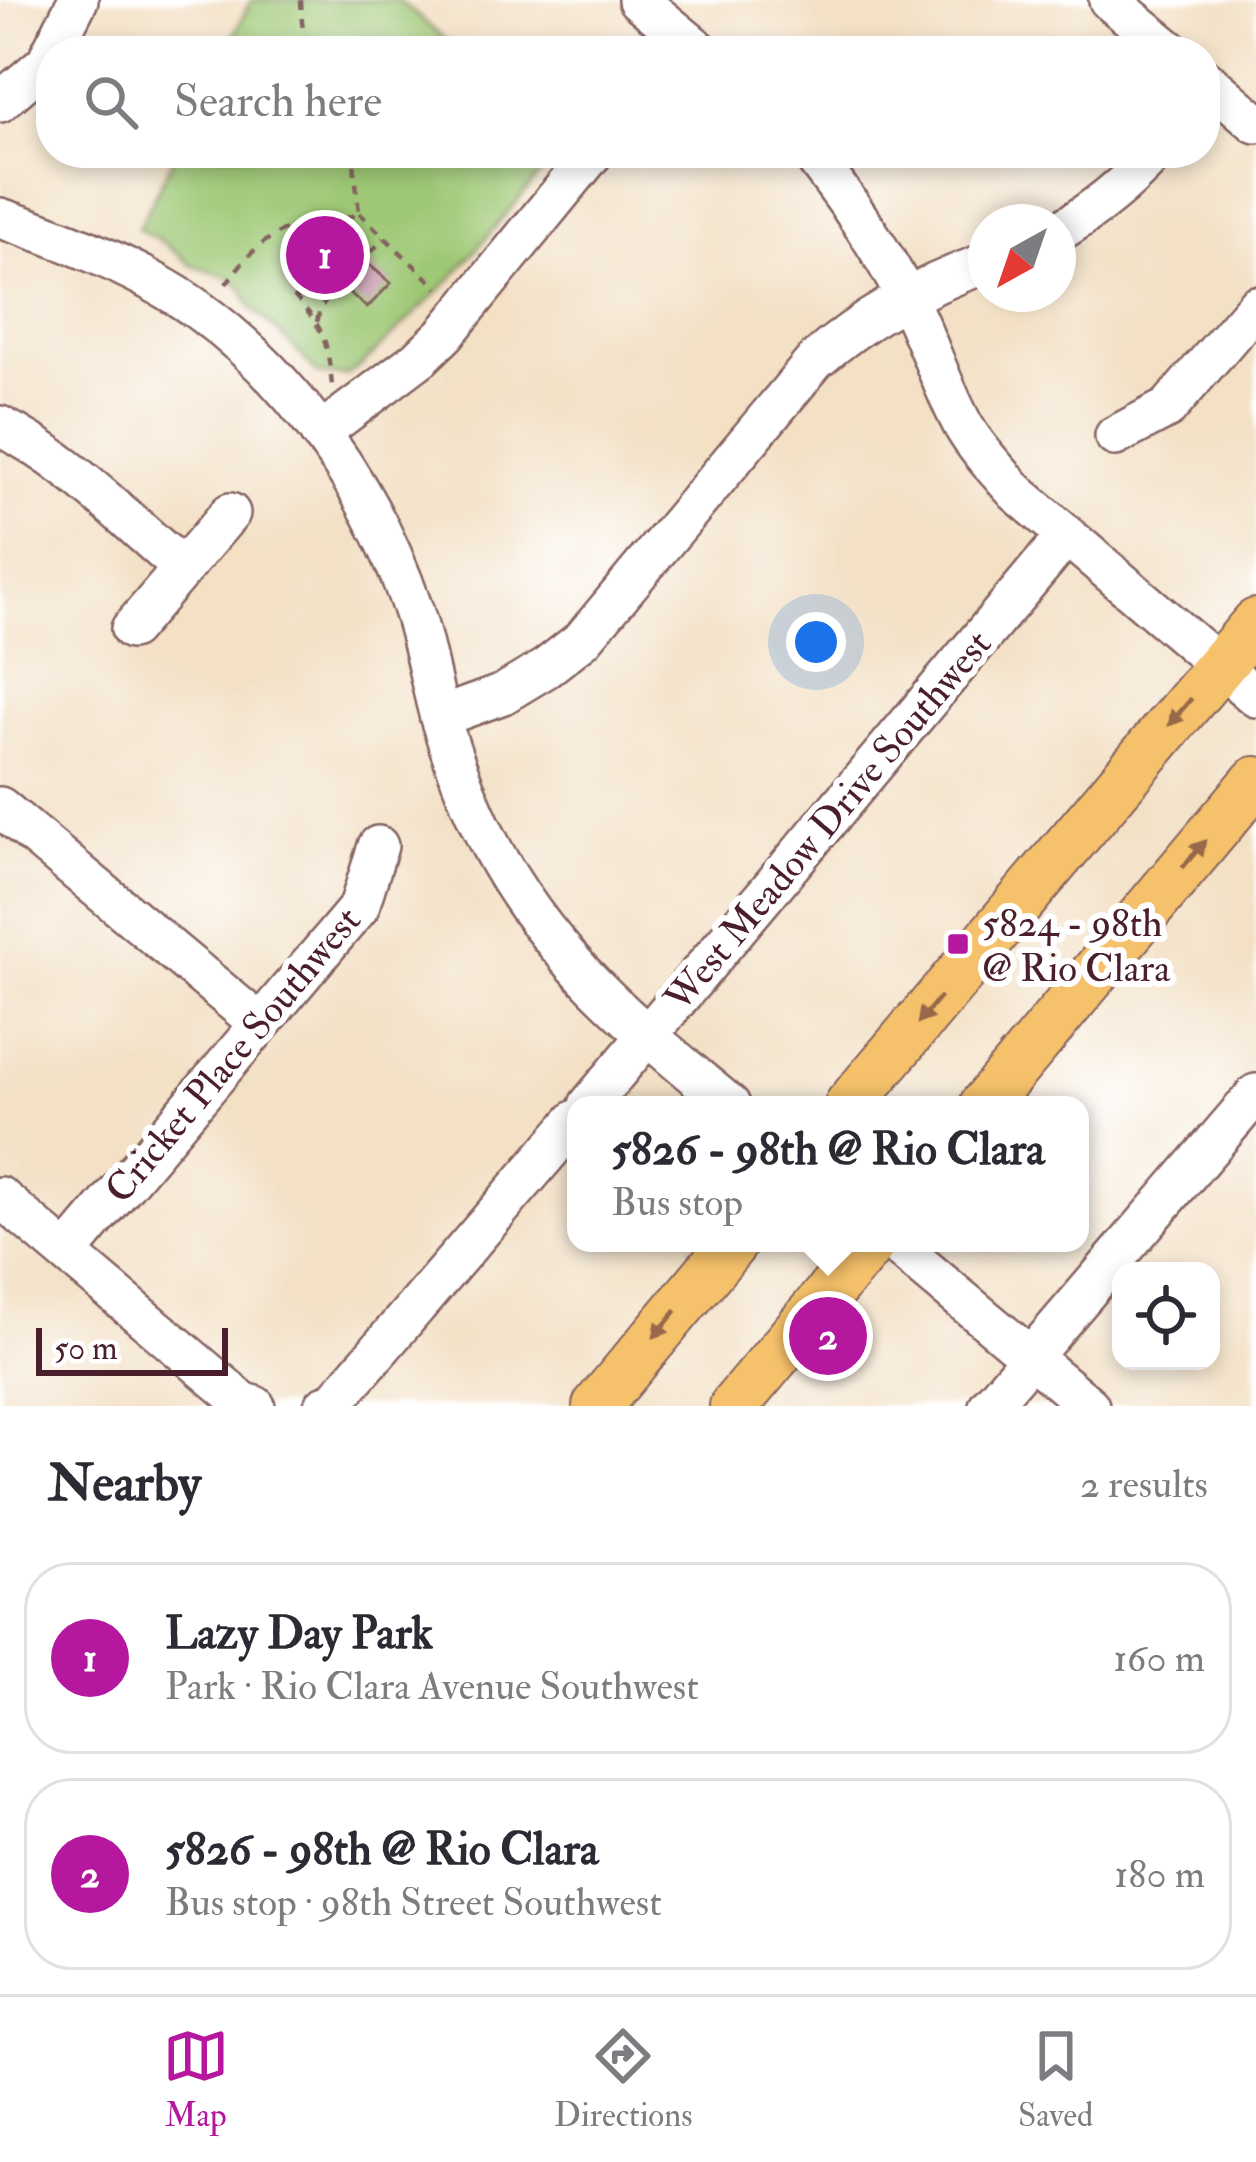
<!DOCTYPE html>
<html lang="en">
<head>
<meta charset="utf-8">
<style>
  body { margin:0; font-family:"IM FELL Double Pica",serif; background:#f2f2f3; color:#2b2b33 }
  .controls { position:absolute; right:36px; bottom:36px; display:grid; overflow:hidden; border-radius:24px; box-shadow:0 6px 18px #0003 }
  .controls button { width:108px; height:108px; display:grid; place-items:center; padding:0; border:0; border-bottom:3px solid #e1e1e2; background:#fff; color:#2b2b33; font:60px sans-serif }
  .compass { position:absolute; left:968px; top:204px; width:108px; height:108px; border-radius:50%; background:#fff; box-shadow:0 6px 18px #0003; rotate:220deg }
  .scale { position:absolute; left:36px; bottom:30px; width:192px; box-sizing:border-box; padding-left:12px; border:6px solid #4a1f2b; border-top:0; font-size:33px; line-height:42px; white-space:nowrap; color:#4a1f2b; -webkit-text-stroke:9px #fff; paint-order:stroke }
  .you { position:absolute; left:816px; top:642px; width:42px; height:42px; margin:-30px; border:9px solid #fff; border-radius:50%; background:#1a73e8; box-shadow:0 0 0 18px #1a73e833 }
  .badge { display:grid; place-items:center; width:78px; height:78px; border-radius:50%; background:#b5179e; color:#fff; font-size:39px; font-weight:700 }
  .pin { position:absolute; translate:-50% -50%; border:6px solid #fff; box-shadow:0 3px 12px #0006 }
  .popup { position:absolute; left:567px; top:1096px; width:522px; height:156px; box-sizing:border-box; display:grid; place-content:center; border-radius:24px; background:#fff; filter:drop-shadow(0 3px 9px #0005); font-size:39px; white-space:nowrap; color:#7c7c81 }
  .popup b { font-size:45px; color:#2b2b33 }
  .popup::after { content:''; position:absolute; left:50%; top:100%; margin-left:-24px; border:24px solid transparent; border-top-color:#fff }
  .list { margin:0; padding:0; list-style:none }
  h2 { display:flex; justify-content:space-between; align-items:center; height:156px; margin:0; padding:0 48px; font-size:51px }
  h2 small { font-size:39px; font-weight:400; color:#7c7c81 }
  .list li { display:grid; grid-template-columns:78px 1fr auto; gap:36px; align-items:center; box-sizing:border-box; height:192px; margin:0 24px 24px; padding:0 24px; border:3px solid #e1e1e2; border-radius:48px }
  .list b { display:block; font-size:45px; white-space:nowrap }
  .list p { margin:0; font-size:39px; white-space:nowrap; color:#7c7c81 }
  .list em { font-size:39px; font-style:normal; color:#7c7c81 }
  .icon { flex:none; width:66px; height:66px; fill:none; stroke:currentColor; stroke-width:2; stroke-linecap:round; stroke-linejoin:round }
  .map { position:relative; flex:none; width:1256px; height:1406px; overflow:hidden }
  .search { position:absolute; background:#fff; box-shadow:0 6px 18px #0003; left:36px; right:36px; top:36px; height:132px; display:flex; align-items:center; gap:30px; box-sizing:border-box; padding:0 42px; border-radius:48px; color:#7c7c81; font-size:45px }
  .sheet { height:588px; background:#fff }
  nav { display:flex; justify-content:space-around; align-items:center; box-sizing:border-box; height:168px; border-top:3px solid #e1e1e2; background:#fff; font-size:33px; color:#7c7c81 }
  nav a { display:grid; justify-items:center; gap:6px }
  nav .on { color:#b5179e }
  .map>svg:first-child { display:block }
  .green { fill:#9ec874; stroke:#747450; stroke-width:3 }
  .building { fill:#cc9eb3 }
  .lines { fill:none; stroke-linecap:round; stroke-linejoin:round }
  .minor-casing { stroke:#856361; stroke-width:44 }
  .major-casing { stroke:#856361; stroke-width:52 }
  .path { stroke:#856361; stroke-width:4.5; stroke-dasharray:9 9; stroke-linecap:butt }
  .minor { stroke:#fff; stroke-width:39 }
  .major { stroke:#f5c16b; stroke-width:48 }
  .oneway { fill:#976848 }
  .poi-dot { fill:#b5179e; stroke:#fff; stroke-width:4.5 }
  .labels { text-anchor:middle; stroke-width:12; stroke-linejoin:round; paint-order:stroke }
  .street-label { font-size:39px; fill:#4a1f2b; stroke:#fff }
  .poi-label { font-size:39px; fill:#4a1f2b; stroke:#fff; text-anchor:start }
</style>
</head>
<body>
<div class="map">
<svg width="1256" height="1406" viewBox="0 0 1256 1406">
  <rect width="100%" height="100%" fill="#fff"/>
  <filter id="ink" filterUnits="userSpaceOnUse"><feTurbulence type="fractalNoise" baseFrequency=".00833" numOctaves="2"/><feDisplacementMap in="SourceGraphic" scale="24" xChannelSelector="R" yChannelSelector="G"/><feConvolveMatrix kernelMatrix="1 2 1 2 8 2 1 2 1" color-interpolation-filters="sRGB"/></filter>
  <filter id="wash" filterUnits="userSpaceOnUse"><feTurbulence type="fractalNoise" baseFrequency=".004" numOctaves="4" result="noise"/><feDisplacementMap in="SourceGraphic" scale="48" xChannelSelector="R" yChannelSelector="G"/><feGaussianBlur stdDeviation="2.7" result="paint"/><feColorMatrix in="noise" values="0 0 0 0 0 0 0 0 0 0 0 0 0 0 0 0 0 1.4 0 .05"/><feComposite in="paint" operator="in"/></filter>
  <g filter="url(#wash)">
    <rect width="100%" height="100%" fill="#f3e0c5"/>
    <g class="green">
      <polygon points="251,0 398,0 459,51 226,51"/>
      <polygon points="176,153 558,153 452,278 361,366 346,376 318,374 290,343 251,307 243,290 231,278 193,266 165,244 138,229"/>
    </g>
    <g id="blocks">
      <polygon class="building" points="367,263 391,283 367,308 343,287"/>
    </g>
  </g>
  <g filter="url(#ink)">
    <use href="#blocks" fill-opacity="0" stroke="#856361" stroke-width="3"/>
    <g class="lines">
      <defs>
        <g id="minor">
          <polyline points="638,0 700,51"/>
          <polyline points="1109,0 1171,51"/>
          <polyline points="52,51 78,0"/>
          <polyline points="1205,79 1256,123"/>
          <polyline points="0,102 47,62 51,53"/>
          <path d="M811 153C847 200 881 247 907 300 929 341 941 386 964 427 978 451 998 471 1016 492L1256 697"/>
          <path d="M0 218C68 240 139 268 197 309 296 380 373 492 412 607 425 644 430 683 441 721 456 769 475 820 500 863 561 968 639 1029 730 1105"/>
          <path d="M1058 232C1095 210 1126 185 1155 153"/>
          <path d="M0 426C69 460 124 519 183 568"/>
          <polyline points="320,433 421,357 445,334 593,153"/>
          <polyline points="1115,436 1168,408 1256,306"/>
          <polyline points="131,629 230,513"/>
          <path d="M440 717 503 694 546 668 583 639 815 361C864 317 924 285 986 263"/>
          <polyline points="0,807 260,1024"/>
          <polyline points="589,1105 1066,536"/>
          <polyline points="0,1197 243,1402 255,1406"/>
          <polyline points="894,1243 1089,1406"/>
          <polyline points="67,1253 359,907 378,846"/>
          <polyline points="324,1406 335,1401 576,1120"/>
          <polyline points="989,1406 1256,1094"/>
        </g>
        <g id="major">
          <polyline points="849,1105 1256,623"/>
          <polyline points="984,1105 1256,781"/>
          <polyline points="597,1406 733,1243"/>
          <polyline points="734,1406 871,1243"/>
        </g>
      </defs>
      <use href="#minor" class="minor-casing"/>
      <use href="#major" class="major-casing"/>
      <g class="path">
        <polyline points="301,0 302,23 308,51"/>
        <polyline points="359,213 438,288"/>
        <polyline points="312,232 359,213 353,153"/>
        <path d="M226 284C246 256 263 238 295 225L312 232 308 248 290 291C324 330 326 333 332 385"/>
        <polyline points="317,322 320,308 384,238"/>
      </g>
      <use href="#minor" class="minor"/>
      <use href="#major" class="major"/>
    </g>
    <defs><path id="oneway-solid" d="M-6-.8H1V-3.2L6.5 0L1 3.2V.8H-6Z" transform="scale(3)"/></defs>
    <g class="oneway">
      <use href="#oneway-solid" transform="translate(1180 712) rotate(130)"/>
      <use href="#oneway-solid" transform="translate(1194 854) rotate(-50)"/>
      <use href="#oneway-solid" transform="translate(929 1010) rotate(130)"/>
      <use href="#oneway-solid" transform="translate(665 1324) rotate(130)"/>
    </g>
  </g>
  <rect class="poi-dot" x="946" y="932" width="24" height="24" rx="6"/>
  <g class="labels">
    <g class="street-label">
      <text transform="translate(827 820) rotate(-50)" y="14">West Meadow Drive Southwest</text>
      <text transform="translate(232 1054) rotate(-50)" y="14">Cricket Place Southwest</text>
    </g>
    <g class="poi-label">
      <text x="982" y="936">5824 - 98th<tspan x="982" dy="45">@ Rio Clara</tspan></text>
    </g>
  </g>
</svg>
<div class="controls">
<button><svg class="icon" aria-label="locate" viewBox="0 0 24 24"><circle cx="12" cy="12" r="6"/><path d="M12 2v4M12 18v4M2 12h4M18 12h4"/></svg></button>
</div>
<svg class="compass" viewBox="-18 -18 36 36"><path d="M0-13l5 13h-10z" fill="#e53935"/><path d="M0 13l5-13h-10z" fill="#7c7c81"/></svg>
<div class="scale">50 m</div>
<div class="you"></div>
<div class="pin badge" style="left:325px;top:255px">1</div>
<div class="pin badge" style="left:828px;top:1336px">2</div>
<div class="popup"><b>5826 - 98th @ Rio Clara</b>Bus stop</div>
<div class="search"><svg class="icon" aria-label="search" viewBox="0 0 24 24"><circle cx="10" cy="10" r="6"/><path d="M15 15l6 6"/></svg>Search here</div>
</div>
<section class="sheet">
<h2>Nearby<small>2 results</small></h2>
<ul class="list">
<li><span class="badge">1</span><div><b>Lazy Day Park</b><p>Park · Rio Clara Avenue Southwest</p></div><em>160 m</em></li>
<li><span class="badge">2</span><div><b>5826 - 98th @ Rio Clara</b><p>Bus stop · 98th Street Southwest</p></div><em>180 m</em></li>
</ul>
</section>
<nav>
<a class="on"><svg class="icon" aria-label="map" viewBox="0 0 24 24"><path d="M3 6l6-2 6 2 6-2v14l-6 2-6-2-6 2zM9 4v14M15 6v14"/></svg>Map</a>
<a><svg class="icon" aria-label="directions" viewBox="0 0 24 24"><path d="M12 3l9 9-9 9-9-9zM9 14v-3h6M13 9l2 2-2 2"/></svg>Directions</a>
<a><svg class="icon" aria-label="saved" viewBox="0 0 24 24"><path d="M7 4h10v16l-5-4-5 4z"/></svg>Saved</a>
</nav>
</body>
</html>
